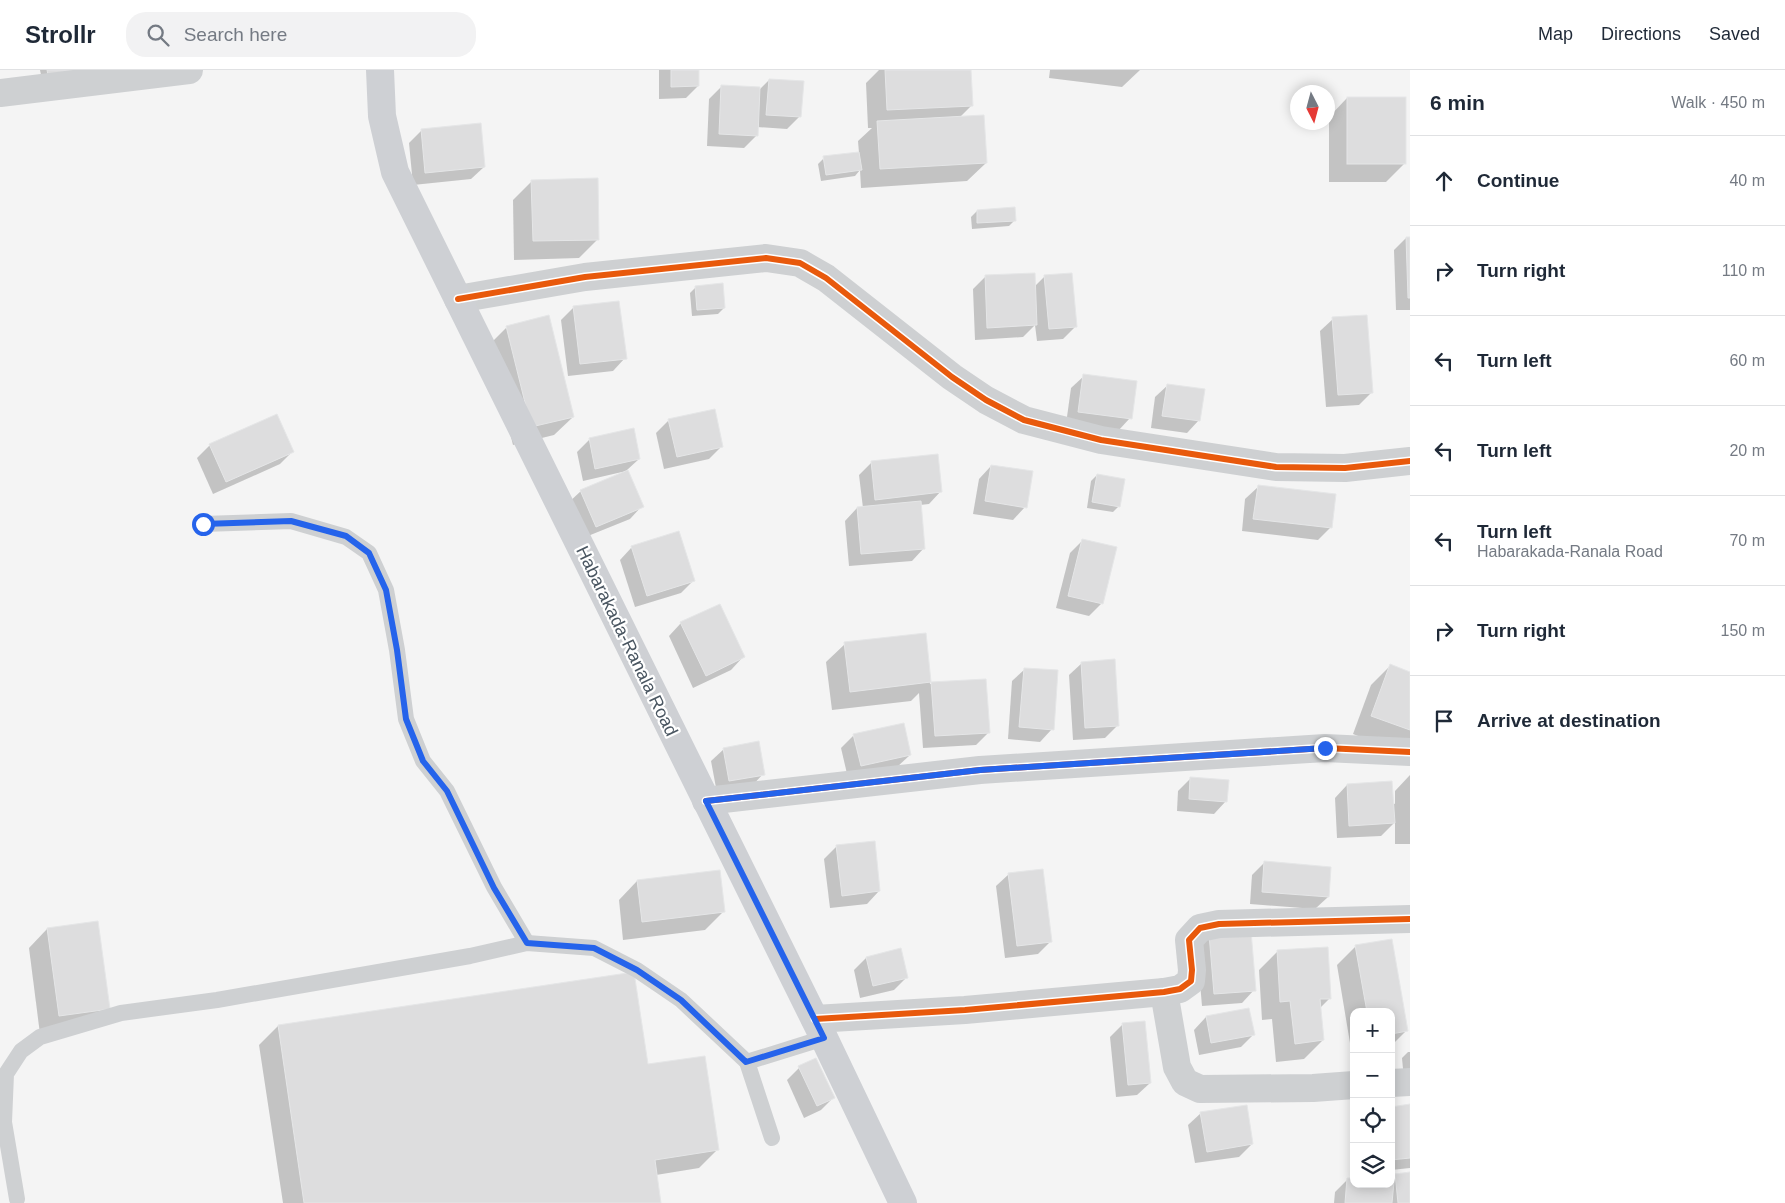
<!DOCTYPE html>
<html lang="en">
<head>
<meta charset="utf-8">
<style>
  body { margin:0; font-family:Helvetica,sans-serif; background:#f2f2f3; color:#1f2937 }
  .controls { position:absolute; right:15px; bottom:15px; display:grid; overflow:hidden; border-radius:10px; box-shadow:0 2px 12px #0003 }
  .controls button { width:45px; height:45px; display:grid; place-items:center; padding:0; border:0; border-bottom:1px solid #e0e1e3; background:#fff; color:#1f2937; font:25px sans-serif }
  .compass { position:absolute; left:1290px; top:15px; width:45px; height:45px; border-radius:50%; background:#fff; box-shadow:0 2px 12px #0003; rotate:174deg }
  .stop { position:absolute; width:15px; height:15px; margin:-11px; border:4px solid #2563eb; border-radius:50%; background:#fff }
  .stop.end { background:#2563eb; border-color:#fff; box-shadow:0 1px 5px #0008 }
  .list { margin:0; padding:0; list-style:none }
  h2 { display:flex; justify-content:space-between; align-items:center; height:65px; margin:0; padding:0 20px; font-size:21px }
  h2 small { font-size:16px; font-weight:400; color:#747a83 }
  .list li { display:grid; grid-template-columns:32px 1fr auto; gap:15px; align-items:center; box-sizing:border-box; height:90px; padding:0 20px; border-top:1px solid #e0e1e3 }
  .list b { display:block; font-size:19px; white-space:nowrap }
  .list p { margin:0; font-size:16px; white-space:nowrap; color:#747a83 }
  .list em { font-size:16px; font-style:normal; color:#747a83 }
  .icon { flex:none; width:28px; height:28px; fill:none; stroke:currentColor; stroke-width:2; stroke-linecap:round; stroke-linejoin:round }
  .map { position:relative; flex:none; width:1410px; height:1133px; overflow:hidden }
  header { display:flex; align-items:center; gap:30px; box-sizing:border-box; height:70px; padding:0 25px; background:#fff; border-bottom:1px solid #e0e1e3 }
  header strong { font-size:24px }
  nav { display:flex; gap:28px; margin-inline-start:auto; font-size:18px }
  .search { width:350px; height:45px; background:#f2f2f3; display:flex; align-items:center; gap:12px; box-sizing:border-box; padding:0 18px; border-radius:20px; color:#747a83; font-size:19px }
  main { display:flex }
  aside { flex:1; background:#fff }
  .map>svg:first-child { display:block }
  .shadow { fill:#0003 }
  .building { fill:#ddddde; stroke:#e5e6e7 }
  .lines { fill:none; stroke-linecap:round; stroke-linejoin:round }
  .lane { stroke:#ced0d2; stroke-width:16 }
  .street { stroke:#ced0d2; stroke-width:28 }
  .secondary { stroke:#ced0d4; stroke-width:28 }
  .cycleway-casing { stroke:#fff; stroke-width:9 }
  .cycleway { stroke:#e8590c; stroke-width:6 }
  .route { stroke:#2563eb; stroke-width:6 }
  .labels { text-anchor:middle; stroke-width:4.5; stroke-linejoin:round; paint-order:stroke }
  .street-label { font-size:18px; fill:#4a5661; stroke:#fff }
</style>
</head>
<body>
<header>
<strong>Strollr</strong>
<div class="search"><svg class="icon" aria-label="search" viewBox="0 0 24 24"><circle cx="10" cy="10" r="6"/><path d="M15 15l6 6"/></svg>Search here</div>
<nav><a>Map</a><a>Directions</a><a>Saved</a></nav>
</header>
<main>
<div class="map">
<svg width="1410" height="1133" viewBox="0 0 1410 1133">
  <rect width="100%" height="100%" fill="#f4f4f4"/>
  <g class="shadow">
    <polygon points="40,0 135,0 43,14"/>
    <polygon points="659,0 698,0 698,16 686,28 659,29"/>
    <polygon points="879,0 970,0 972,35 960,47 986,93 967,111 861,118 860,100 855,106 821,111 818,94 824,88 859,83 858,71 872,58 868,58 866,13"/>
    <polygon points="1050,0 1140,0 1122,17 1049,8"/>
    <polygon points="769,10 800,46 787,59 757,57 757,65 744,78 707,76 709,29 722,16 759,20"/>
    <polygon points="1347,28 1405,93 1386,112 1329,112 1329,47"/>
    <polygon points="422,60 484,97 471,109 413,115 409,73"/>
    <polygon points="532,111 598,169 579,188 514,190 513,130"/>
    <polygon points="977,141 1015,150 1009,156 972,159 971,147"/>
    <polygon points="1406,168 1410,168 1410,240 1396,240 1394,180"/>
    <polygon points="986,206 1034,217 1045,206 1075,257 1063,269 1037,271 1035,255 1023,267 975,270 973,219"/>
    <polygon points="696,217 724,238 718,244 692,246 690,223"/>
    <polygon points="574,237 625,288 613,301 568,306 561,250"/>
    <polygon points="1333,249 1371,323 1359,335 1326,337 1320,261"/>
    <polygon points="507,257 573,347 554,365 513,375 488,276"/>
    <polygon points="1084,306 1130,348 1118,361 1066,354 1071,318"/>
    <polygon points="1168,315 1199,350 1187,363 1151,358 1155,327"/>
    <polygon points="669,350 722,376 709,389 664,399 656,363"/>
    <polygon points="633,360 639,389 627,400 642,436 630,449 583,468 568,433 581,421 622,404 622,402 583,411 577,382 589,370"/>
    <polygon points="210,375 292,382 280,394 213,424 197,388"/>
    <polygon points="872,392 941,421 929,434 920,435 924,478 912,491 849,496 845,451 857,438 863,438 859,405"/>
    <polygon points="991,396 1025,437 1013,450 973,444 979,409"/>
    <polygon points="1097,405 1119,436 1113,442 1087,438 1091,411"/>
    <polygon points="1258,417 1331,457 1318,470 1242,461 1245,429"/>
    <polygon points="1082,471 1102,533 1089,546 1056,538 1070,483"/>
    <polygon points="632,477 694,510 681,523 635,537 620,490"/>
    <polygon points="681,553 743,587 731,600 693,618 669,566"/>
    <polygon points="925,564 930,614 985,610 989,662 976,675 923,678 919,623 911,631 832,640 826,592 845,574"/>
    <polygon points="1082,593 1118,655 1105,668 1073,670 1069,605"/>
    <polygon points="1390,596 1410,603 1410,686 1353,664 1371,615"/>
    <polygon points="1025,599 1052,659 1040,672 1008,669 1012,611"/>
    <polygon points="854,665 910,685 897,697 848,708 841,678"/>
    <polygon points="724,679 763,704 751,717 717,723 711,691"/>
    <polygon points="1410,705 1410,774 1395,774 1395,752 1381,766 1337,768 1335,728 1347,715 1395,734 1395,721"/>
    <polygon points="1191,708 1226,731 1214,744 1177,741 1178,721"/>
    <polygon points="837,776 879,821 867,834 830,838 824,789"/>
    <polygon points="1265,792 1328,827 1315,839 1250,834 1252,805"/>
    <polygon points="1009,804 1050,872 1038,884 1005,888 996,816"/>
    <polygon points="637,811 724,841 705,860 623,870 619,830"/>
    <polygon points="47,859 109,939 40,964 29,878"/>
    <polygon points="1210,865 1254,920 1242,933 1202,936 1197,878"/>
    <polygon points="1356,876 1407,960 1391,976 1391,942 1354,942 1354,985 1352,985 1337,895"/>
    <polygon points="1278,881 1330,928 1320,938 1323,970 1304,989 1276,992 1272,949 1262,950 1259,900"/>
    <polygon points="866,888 907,907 894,920 860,928 854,900"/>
    <polygon points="1206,947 1253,965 1241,977 1199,985 1194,960"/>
    <polygon points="1122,955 1150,1013 1137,1025 1116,1027 1110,967"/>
    <polygon points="278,956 647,995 718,1079 699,1098 656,1105 660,1133 283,1133 259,975"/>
    <polygon points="1408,982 1410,982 1410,999 1403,999 1402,988"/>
    <polygon points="799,998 833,1028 821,1040 804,1048 787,1010"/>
    <polygon points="1410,1035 1410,1098 1391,1100 1391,1038"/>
    <polygon points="1201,1043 1252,1074 1239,1087 1195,1093 1188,1055"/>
    <polygon points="1410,1103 1410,1133 1334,1133 1335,1122 1348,1109 1354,1114 1391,1114 1391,1109 1396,1105"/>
  </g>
  <g class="building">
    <polygon points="47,0 83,0 49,9"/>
    <polygon points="671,0 699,0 699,16 671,17"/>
    <polygon points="885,0 971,0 973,36 887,40"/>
    <polygon points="769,9 804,11 801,47 766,45"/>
    <polygon points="721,15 760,17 758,66 719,64"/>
    <rect x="1347" y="27" width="59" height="67"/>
    <polygon points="984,45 987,93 880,99 877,51"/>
    <polygon points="481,53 485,97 425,103 421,59"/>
    <polygon points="859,82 862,100 826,105 823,86"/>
    <polygon points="598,108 599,170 533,171 531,110"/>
    <polygon points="1015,137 1016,151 977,153 977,140"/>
    <polygon points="1406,167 1410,167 1410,228 1408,228"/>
    <polygon points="1035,203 1037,255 987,258 985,205"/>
    <polygon points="1072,203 1077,257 1049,259 1044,205"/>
    <polygon points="723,213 725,238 697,240 695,216"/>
    <polygon points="619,231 627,289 580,294 573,236"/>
    <polygon points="549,245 574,347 531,357 506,256"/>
    <polygon points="1367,245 1373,323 1338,325 1332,247"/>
    <polygon points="1083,304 1137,311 1132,349 1078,342"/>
    <polygon points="1167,314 1205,319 1200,351 1162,346"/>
    <polygon points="715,339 723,377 677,387 668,349"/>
    <polygon points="277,344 294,382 226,412 209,374"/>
    <polygon points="634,358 640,389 595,399 589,368"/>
    <polygon points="938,384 942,422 875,430 871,391"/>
    <polygon points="991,395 1033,401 1027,438 985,431"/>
    <polygon points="628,400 644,437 596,457 580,420"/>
    <polygon points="1097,404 1125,409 1120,437 1092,432"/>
    <polygon points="1258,415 1336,424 1332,458 1253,449"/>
    <polygon points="921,431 925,479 861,484 857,437"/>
    <polygon points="679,461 695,511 647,526 631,476"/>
    <polygon points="1082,469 1117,477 1103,534 1068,526"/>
    <polygon points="720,534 745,587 706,606 680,552"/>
    <polygon points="926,563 931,612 850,622 844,572"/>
    <polygon points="1115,589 1119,656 1085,658 1081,592"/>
    <polygon points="1390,594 1410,602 1410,660 1371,646"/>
    <polygon points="1024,598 1058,600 1054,660 1019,657"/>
    <polygon points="986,609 990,663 935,666 931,612"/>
    <polygon points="904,653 911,685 861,696 853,664"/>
    <polygon points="759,671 765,705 729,711 723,678"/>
    <polygon points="1190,707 1229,710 1227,732 1189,729"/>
    <polygon points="1392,711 1395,753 1349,756 1347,714"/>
    <polygon points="875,771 880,821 842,826 836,775"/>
    <polygon points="1264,791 1331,797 1329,827 1262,822"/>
    <polygon points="1043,799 1052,872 1017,876 1008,803"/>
    <polygon points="720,800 725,842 642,852 637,810"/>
    <polygon points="98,851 110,939 59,946 47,858"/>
    <polygon points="1251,861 1256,921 1214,924 1209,864"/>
    <polygon points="1392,869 1408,961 1391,964 1391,942 1367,942 1355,875"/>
    <polygon points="1328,877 1331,929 1320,929 1324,970 1295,974 1290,931 1280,932 1277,880"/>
    <polygon points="901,878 908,908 873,916 866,887"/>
    <polygon points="634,902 648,994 705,986 719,1080 655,1090 661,1133 304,1133 278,955"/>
    <polygon points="1249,938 1255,965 1211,973 1206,946"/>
    <polygon points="1145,951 1151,1013 1128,1015 1122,953"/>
    <polygon points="816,988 835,1028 817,1036 798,996"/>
    <polygon points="1410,1034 1410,1088 1391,1090 1391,1037"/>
    <polygon points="1247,1035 1253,1074 1207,1082 1200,1042"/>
    <polygon points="1410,1102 1410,1133 1398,1133 1395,1104"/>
    <polygon points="1347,1108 1354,1108 1354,1114 1391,1114 1391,1112 1394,1112 1392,1133 1345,1133"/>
  </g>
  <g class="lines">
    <g class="lane">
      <polyline points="203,454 291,451 346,467 369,483 386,520 397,580 406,649 423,691 447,721 494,817 527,873"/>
      <polyline points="747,992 772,1068"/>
      <polyline points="17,1129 4,1052 6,1004 21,981 40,967 121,943 217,930 470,886 527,873 594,878 637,900 681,930 747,992 824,968"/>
    </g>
    <g class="street">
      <polyline points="0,23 189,0"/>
      <polyline points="458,229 585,207 766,188 800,193 826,208 952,307 986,330 1024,350 1101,370 1276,397 1345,398 1410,391"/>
      <polyline points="706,731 980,700 1325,678 1410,682"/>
      <polyline points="1164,922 1177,997 1185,1012 1200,1019 1313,1018 1354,1015"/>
      <polyline points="815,949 965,940 1164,922 1180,919 1191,911 1192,900 1189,870 1200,858 1219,854 1410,849"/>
      <polyline points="1391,1013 1410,1012"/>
    </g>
    <polyline class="secondary" points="380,0 382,46 395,102 824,968 903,1133"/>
    <defs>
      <g id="cycleway">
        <polyline points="458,229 585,207 766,188 800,193 826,208 952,307 986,330 1024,350 1101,370 1276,397 1345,398 1410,391"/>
        <polyline points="706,731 980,700 1325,678 1410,682"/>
        <polyline points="815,949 965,940 1164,922 1180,919 1191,911 1192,900 1189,870 1200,858 1219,854 1410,849"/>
      </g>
    </defs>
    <use href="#cycleway" class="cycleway-casing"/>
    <use href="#cycleway" class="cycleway"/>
  </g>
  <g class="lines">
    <polyline class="route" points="203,454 291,451 346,466 369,483 386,520 397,580 406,649 423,691 447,721 494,818 527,873 594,878 637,900 681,930 746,992 824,968 706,731 980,700 1325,678"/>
  </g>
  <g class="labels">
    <g class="street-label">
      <text transform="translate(627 571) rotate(64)" y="6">Habarakada-Ranala Road</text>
    </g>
  </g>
</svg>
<div class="controls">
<button>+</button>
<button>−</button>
<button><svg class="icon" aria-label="locate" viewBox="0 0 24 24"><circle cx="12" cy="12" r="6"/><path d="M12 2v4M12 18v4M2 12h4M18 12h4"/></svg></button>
<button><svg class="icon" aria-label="layers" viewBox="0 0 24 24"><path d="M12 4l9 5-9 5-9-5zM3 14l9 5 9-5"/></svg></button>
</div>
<svg class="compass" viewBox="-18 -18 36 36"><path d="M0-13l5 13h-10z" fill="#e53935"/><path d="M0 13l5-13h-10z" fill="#747a83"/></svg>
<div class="stop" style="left:203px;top:454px"></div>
<div class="stop end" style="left:1325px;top:678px"></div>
</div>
<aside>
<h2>6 min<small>Walk · 450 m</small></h2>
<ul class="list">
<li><svg class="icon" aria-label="ahead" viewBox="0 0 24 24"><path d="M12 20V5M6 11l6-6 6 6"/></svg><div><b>Continue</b></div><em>40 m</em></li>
<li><svg class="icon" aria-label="right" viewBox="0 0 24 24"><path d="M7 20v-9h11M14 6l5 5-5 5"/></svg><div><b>Turn right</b></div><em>110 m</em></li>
<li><svg class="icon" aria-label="left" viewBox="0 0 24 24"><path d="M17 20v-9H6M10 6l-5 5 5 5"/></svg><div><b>Turn left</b></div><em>60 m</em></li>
<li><svg class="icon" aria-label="left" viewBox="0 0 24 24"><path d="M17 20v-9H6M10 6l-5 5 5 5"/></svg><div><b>Turn left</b></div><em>20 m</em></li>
<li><svg class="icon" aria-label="left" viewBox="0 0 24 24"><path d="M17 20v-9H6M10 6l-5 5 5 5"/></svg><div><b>Turn left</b><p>Habarakada-Ranala Road</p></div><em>70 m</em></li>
<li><svg class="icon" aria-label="right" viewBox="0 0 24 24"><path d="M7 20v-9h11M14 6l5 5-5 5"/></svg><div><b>Turn right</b></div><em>150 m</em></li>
<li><svg class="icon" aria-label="arrive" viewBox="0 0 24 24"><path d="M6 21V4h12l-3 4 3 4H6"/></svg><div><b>Arrive at destination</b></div></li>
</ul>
</aside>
</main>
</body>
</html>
